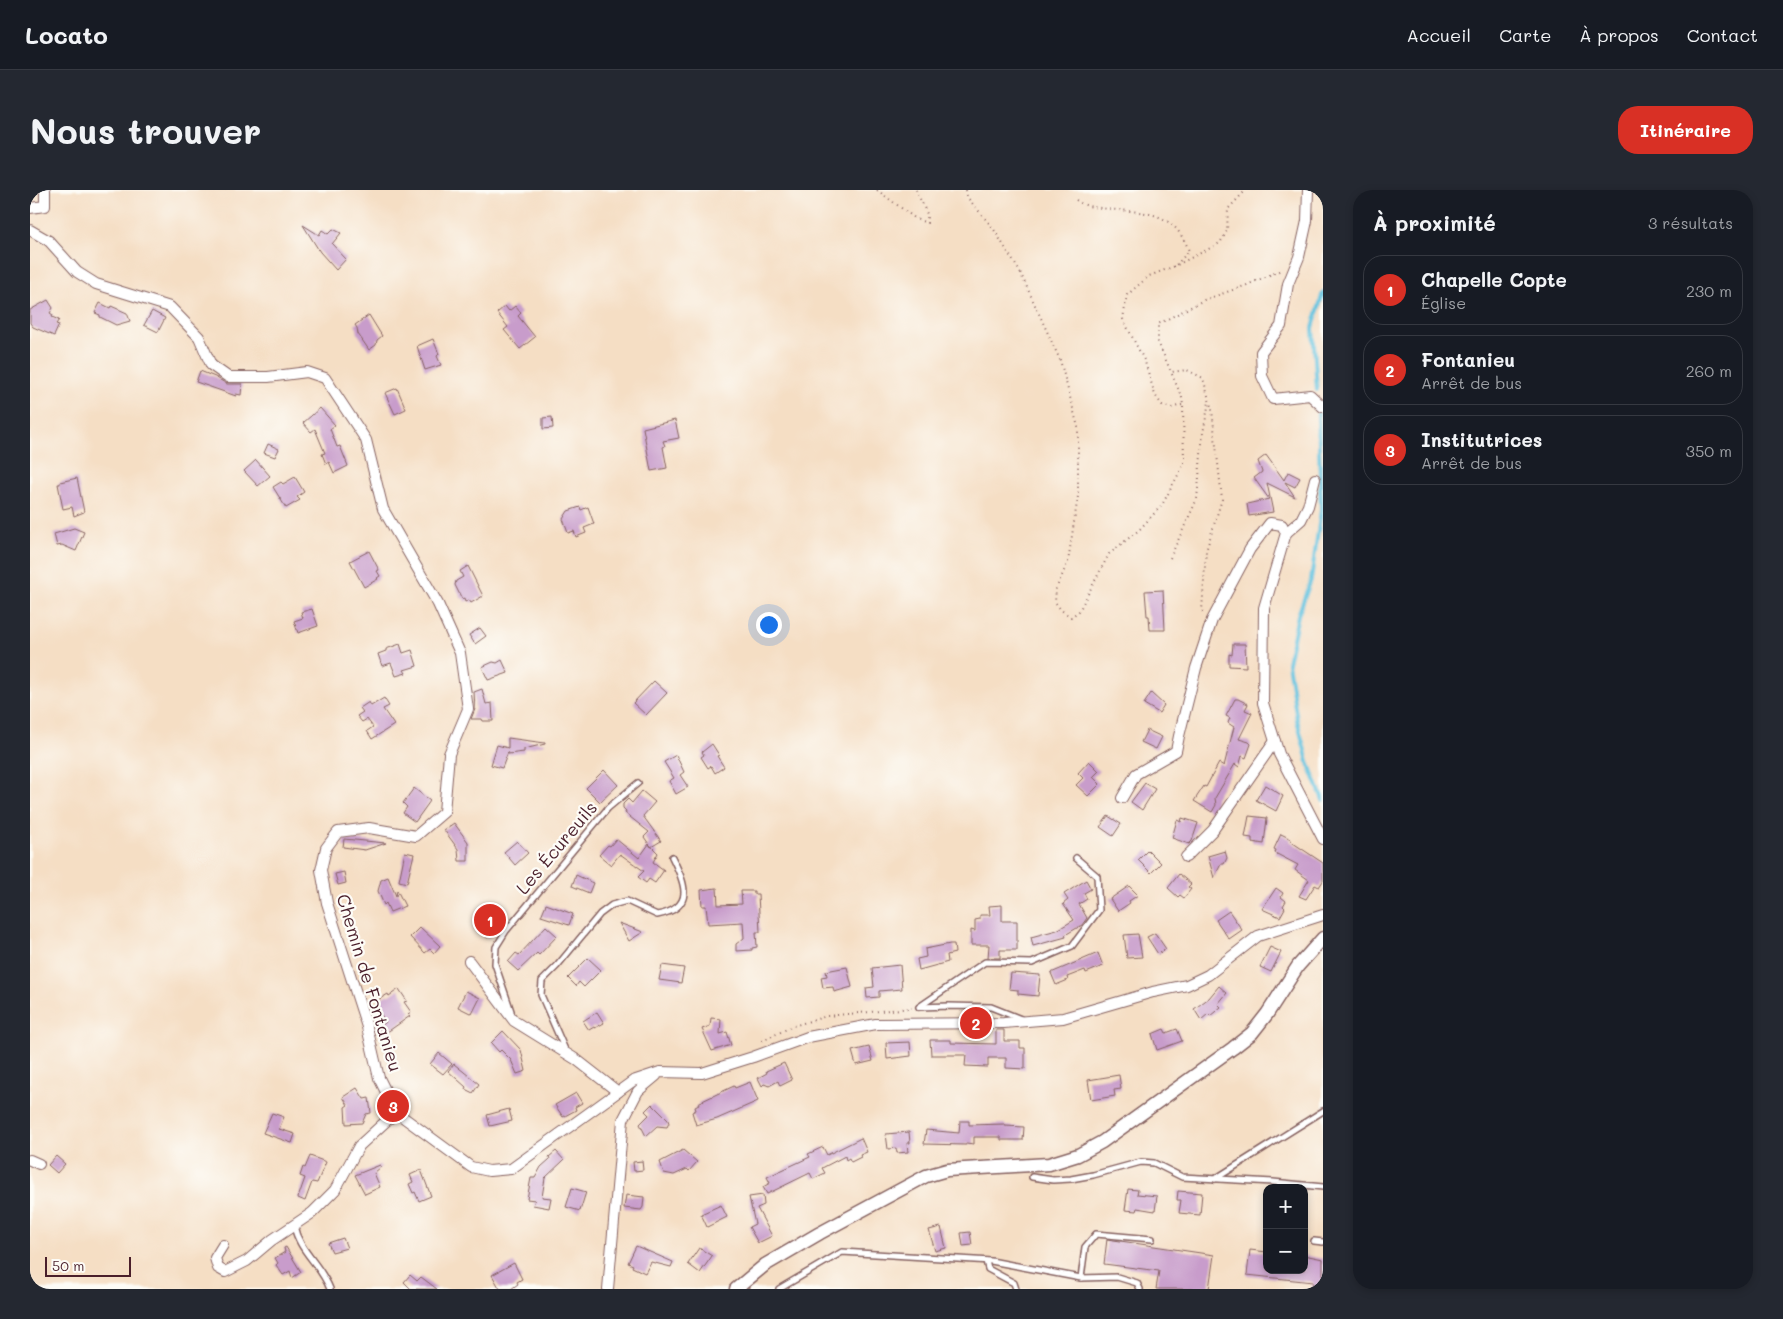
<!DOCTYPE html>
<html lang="fr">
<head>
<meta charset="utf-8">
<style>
  body { margin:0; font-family:Mali,sans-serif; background:#242831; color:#f1f3f6 }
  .controls { position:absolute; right:15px; bottom:15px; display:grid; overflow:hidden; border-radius:10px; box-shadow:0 2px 8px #0003 }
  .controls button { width:45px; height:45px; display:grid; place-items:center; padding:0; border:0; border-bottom:1px solid #363941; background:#171b24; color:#f1f3f6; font:25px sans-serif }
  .scale { position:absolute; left:15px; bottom:12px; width:86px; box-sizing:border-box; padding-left:5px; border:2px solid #4a1f2b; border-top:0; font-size:14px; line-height:18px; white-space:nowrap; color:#4a1f2b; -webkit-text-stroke:4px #fdfcf7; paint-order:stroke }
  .you { position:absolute; left:738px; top:434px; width:18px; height:18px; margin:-12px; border:4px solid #fff; border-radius:50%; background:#1a73e8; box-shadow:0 0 0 8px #1a73e833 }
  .badge { display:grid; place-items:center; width:32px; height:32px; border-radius:50%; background:#d93025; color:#fff; font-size:16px; font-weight:700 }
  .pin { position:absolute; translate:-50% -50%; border:2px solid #fff; box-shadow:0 1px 5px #0006 }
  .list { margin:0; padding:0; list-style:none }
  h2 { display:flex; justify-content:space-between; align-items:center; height:65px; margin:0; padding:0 20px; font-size:21px }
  h2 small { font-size:16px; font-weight:400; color:#9ea1a6 }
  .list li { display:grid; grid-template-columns:32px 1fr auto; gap:15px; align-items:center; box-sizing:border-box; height:70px; margin:0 10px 10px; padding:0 10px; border:1px solid #363941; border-radius:20px }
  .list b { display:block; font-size:19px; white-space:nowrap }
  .list p { margin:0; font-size:16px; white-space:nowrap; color:#9ea1a6 }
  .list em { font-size:16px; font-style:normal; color:#9ea1a6 }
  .map { position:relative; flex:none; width:1293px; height:1099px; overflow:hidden; border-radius:20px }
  header { display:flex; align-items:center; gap:30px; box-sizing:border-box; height:70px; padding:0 25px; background:#171b24; border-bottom:1px solid #363941 }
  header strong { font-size:24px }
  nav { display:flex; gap:28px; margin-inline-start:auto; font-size:18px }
  .intro { display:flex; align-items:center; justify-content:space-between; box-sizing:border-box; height:120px; padding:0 30px }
  h1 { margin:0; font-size:35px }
  .button { padding:12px 22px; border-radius:20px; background:#d93025; color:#fff; font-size:18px; font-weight:700 }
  main { display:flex; gap:30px; padding:0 30px }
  aside { flex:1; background:#171b24; border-radius:20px; box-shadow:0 2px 8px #0003 }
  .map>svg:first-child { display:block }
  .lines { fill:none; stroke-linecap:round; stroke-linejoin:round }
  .stream { stroke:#60c1de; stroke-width:4 }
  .building { fill:#c89ccb }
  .service-casing { stroke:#866261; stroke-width:8 }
  .minor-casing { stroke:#866261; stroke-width:12 }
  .tertiary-casing { stroke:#866261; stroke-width:15 }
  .path { stroke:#866261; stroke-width:2; stroke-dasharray:1 4; stroke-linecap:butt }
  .service { stroke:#fff; stroke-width:5 }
  .minor { stroke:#fff; stroke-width:10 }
  .tertiary { stroke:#fff; stroke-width:12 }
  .labels { text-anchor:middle; stroke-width:4.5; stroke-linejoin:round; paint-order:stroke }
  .street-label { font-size:18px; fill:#4a1f2b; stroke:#fdfcf7 }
</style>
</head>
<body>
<header>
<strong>Locato</strong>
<nav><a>Accueil</a><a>Carte</a><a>À propos</a><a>Contact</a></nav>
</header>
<div class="intro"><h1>Nous trouver</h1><a class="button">Itinéraire</a></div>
<main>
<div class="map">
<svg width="1293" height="1099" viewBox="0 0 1293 1099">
  <rect width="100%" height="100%" fill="#fdfcf7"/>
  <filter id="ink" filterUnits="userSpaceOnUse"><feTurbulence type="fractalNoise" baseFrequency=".02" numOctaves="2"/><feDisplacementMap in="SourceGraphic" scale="10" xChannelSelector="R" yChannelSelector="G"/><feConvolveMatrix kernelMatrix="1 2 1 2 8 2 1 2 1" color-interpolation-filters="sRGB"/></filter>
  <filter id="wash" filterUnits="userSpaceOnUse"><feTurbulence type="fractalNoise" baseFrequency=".0096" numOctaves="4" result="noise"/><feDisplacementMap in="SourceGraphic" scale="20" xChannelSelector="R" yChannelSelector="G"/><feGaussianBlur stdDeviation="1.12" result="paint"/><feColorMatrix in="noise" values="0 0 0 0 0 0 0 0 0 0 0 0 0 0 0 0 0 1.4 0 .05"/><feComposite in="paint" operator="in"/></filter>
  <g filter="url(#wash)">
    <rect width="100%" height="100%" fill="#f5dec4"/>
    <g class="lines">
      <g class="stream">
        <polyline points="1287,200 1283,138 1293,102"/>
        <polyline points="1288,224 1291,320 1281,390 1268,425 1258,473 1267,530 1278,572 1293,610"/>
      </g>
    </g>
    <g id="blocks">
      <g class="building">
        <polygon points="273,35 289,45 292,40 298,44 303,39 311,43 302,54 316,69 306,80 290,62"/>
        <polygon points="18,110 23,118 20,123 23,125 22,127 29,130 26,134 29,135 24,146 3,137 0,133 0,120"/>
        <polygon points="70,113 80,118 81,116 97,123 100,131 86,135 70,127 70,125 65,123"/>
        <polygon points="475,116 479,121 485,116 491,123 488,126 505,147 490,159 474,140 478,137 467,123"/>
        <polygon points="122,121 135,128 128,142 114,135"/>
        <polygon points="339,125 352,146 347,150 346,155 339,160 328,144 327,138 325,135"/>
        <polygon points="403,149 409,164 407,166 411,175 395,180 387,156"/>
        <polygon points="170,181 185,187 197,194 212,194 211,205 206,204 206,206 166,192"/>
        <polygon points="367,198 376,219 365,224 355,203"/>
        <polygon points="290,218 305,235 300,239 307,257 310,256 318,276 304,283 299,272 296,274 292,264 295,263 285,239 281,242 273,233"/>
        <polygon points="522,227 523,238 513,239 513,228"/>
        <polygon points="645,230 649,248 633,251 635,256 633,257 637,278 621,281 613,238"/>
        <polygon points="238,254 249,259 245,267 234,263"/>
        <polygon points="1236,265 1254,290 1258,282 1270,288 1265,297 1255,292 1265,307 1237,293 1243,322 1219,326 1217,314 1239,309 1224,288 1232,282 1228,271"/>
        <polygon points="226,270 240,286 228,296 214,281"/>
        <polygon points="265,287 274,302 267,307 270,310 256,318 243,297 251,292 253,294"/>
        <polygon points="47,288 54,322 44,326 42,317 33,319 28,294 30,294 30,292"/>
        <polygon points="550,317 551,320 558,317 564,334 554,338 556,343 546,347 544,341 538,343 533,329 538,321"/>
        <polygon points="44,338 54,342 46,361 32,355 27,356 24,344"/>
        <polygon points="339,361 349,380 347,381 350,386 347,388 348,389 334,397 320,371"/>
        <polygon points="438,376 453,406 441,413 439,410 435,412 434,408 432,409 425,395 426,391 433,387 430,381"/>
        <polygon points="1133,400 1135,440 1120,440 1119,426 1117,426 1115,401"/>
        <polygon points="282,419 288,436 268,443 264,431 273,428 271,422"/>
        <polygon points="450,438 456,446 445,454 439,445"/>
        <polygon points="370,454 373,463 382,460 387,476 374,480 376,483 366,486 361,473 352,476 348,464 356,461 356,459"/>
        <polygon points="1203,454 1215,454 1216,477 1199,476 1199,464 1202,465"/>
        <polygon points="472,470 478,483 458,490 452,477 463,472 467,473"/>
        <polygon points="624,491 637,503 616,525 603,513"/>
        <polygon points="452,499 456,514 462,513 463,531 453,531 452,529 441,529 445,519 444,502"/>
        <polygon points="1121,503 1134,515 1129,523 1114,514"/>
        <polygon points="354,508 359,516 353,519 364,535 342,549 337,541 343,537 337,529 332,532 327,526 333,522 330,518 339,512 341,516"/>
        <polygon points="1205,509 1208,509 1218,514 1215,520 1222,523 1209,549 1219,552 1221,554 1216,568 1212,566 1209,577 1205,574 1185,608 1186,615 1182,622 1164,611 1174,596 1176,597 1189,573 1194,576 1204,537 1198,533 1200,528 1196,526"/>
        <polygon points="1117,540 1132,547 1126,559 1111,552"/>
        <polygon points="478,548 515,553 515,554 494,559 494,562 478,564 478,562 472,578 461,575 467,555 478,558"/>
        <polygon points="682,554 689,565 687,566 694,577 685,583 681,576 678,578 671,567 674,565 672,562"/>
        <polygon points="646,565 654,582 650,585 658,597 646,604 639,591 644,588 634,572"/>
        <polygon points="1059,571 1069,581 1063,587 1070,594 1058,606 1046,595 1053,588 1048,583"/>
        <polygon points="574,580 588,595 570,612 556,598"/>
        <polygon points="1115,593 1125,599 1112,620 1101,612"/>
        <polygon points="1235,595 1253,606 1246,621 1226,610"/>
        <polygon points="384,598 400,611 385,632 373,623 377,617 373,613"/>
        <polygon points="612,601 625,612 613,626 631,651 621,657 614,647 619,642 595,623 596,621 593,618 593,614 598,609 602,613"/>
        <polygon points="1078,626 1091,634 1083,646 1070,637"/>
        <polygon points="1219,626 1237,628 1234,654 1222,652 1222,648 1215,647"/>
        <polygon points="1152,628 1168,633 1162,651 1159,654 1142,648 1147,630 1151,632"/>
        <polygon points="424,633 438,652 438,671 429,671 428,659 414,640"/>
        <polygon points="1251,644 1261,649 1260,651 1293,673 1293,691 1289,697 1285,695 1276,709 1269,706 1279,690 1265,680 1268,675 1245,663 1246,660 1244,659"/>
        <polygon points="314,649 356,653 335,660 313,657"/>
        <polygon points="586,649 609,668 619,654 628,663 623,672 634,680 625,693 619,689 616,693 608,687 614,681 590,664 581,675 569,665 578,655 580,656"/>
        <polygon points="487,651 498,663 485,675 474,662"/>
        <polygon points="1118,660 1131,673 1121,683 1108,670"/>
        <polygon points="1195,661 1197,668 1194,674 1191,674 1184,688 1178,666"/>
        <polygon points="375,662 384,664 377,693 369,691"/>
        <polygon points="314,682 316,693 308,695 305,684"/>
        <polygon points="1149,684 1161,694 1158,697 1161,699 1154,708 1150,705 1148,707 1138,698"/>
        <polygon points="546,685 563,693 559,703 542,696"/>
        <polygon points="358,687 366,706 367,700 375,716 360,722 356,713 354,715 348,701 351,690"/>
        <polygon points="1056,690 1061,699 1054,703 1057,709 1049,714 1057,728 1052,735 1035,745 1036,747 1003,756 1001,747 1027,740 1044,730 1033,714 1038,710 1034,704"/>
        <polygon points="1099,696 1108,705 1099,711 1100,713 1088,721 1080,709"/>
        <polygon points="687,698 688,715 712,714 711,701 724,701 724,704 728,704 730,742 726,742 727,757 722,758 722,760 706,761 706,754 714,748 713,732 678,734 676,716 672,716 671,700"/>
        <polygon points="1246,698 1253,703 1251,707 1256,711 1253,716 1255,718 1250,727 1232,719"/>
        <polygon points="516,714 543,724 539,735 511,726"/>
        <polygon points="972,715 972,731 987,731 987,760 970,760 970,768 958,768 959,755 941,755 941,740 945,741 945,730 950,729 950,725 960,725 959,716"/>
        <polygon points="1199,721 1212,740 1199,749 1186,730"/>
        <polygon points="457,729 466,741 457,748 450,736"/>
        <polygon points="589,733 613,742 599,751"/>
        <polygon points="516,736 527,746 509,765 507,763 488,781 478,772 486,763 489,765"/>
        <polygon points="390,737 410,756 404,763 400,759 395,763 380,747"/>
        <polygon points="1125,743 1136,759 1128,764 1117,747"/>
        <polygon points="1108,744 1112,767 1097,768 1094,745"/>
        <polygon points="920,754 924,754 925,763 917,765 918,772 889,780 887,769 896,767 895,759"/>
        <polygon points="1240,757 1251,762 1241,782 1230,777"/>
        <polygon points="1068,763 1073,776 1056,783 1055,780 1037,787 1038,790 1026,795 1021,783"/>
        <polygon points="558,768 571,780 554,797 549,792 546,796 538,788"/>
        <polygon points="632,775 654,778 651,793 629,790"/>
        <polygon points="870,775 872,799 849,801 849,807 837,808 836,798 844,797 842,778"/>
        <polygon points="817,777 822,797 804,802 803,797 793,798 791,787 797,786 796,781"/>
        <polygon points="981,783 1010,785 1008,806 988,804 988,800 979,799"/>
        <polygon points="1189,796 1197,803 1188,814 1191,817 1180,826 1178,824 1171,830 1164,819 1179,808"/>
        <polygon points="369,799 377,811 374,812 381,822 378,824 380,826 353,845 348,838 356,832 345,816 349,813 348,810 358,804 359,806"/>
        <polygon points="436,801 450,808 442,824 428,817"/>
        <polygon points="567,822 574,833 565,838 564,837 559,840 553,831"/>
        <polygon points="681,828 691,829 690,844 697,842 701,855 682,861 672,839 680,836"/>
        <polygon points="1134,839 1136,843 1147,839 1152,851 1127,860 1122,844"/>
        <polygon points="966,840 974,840 974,851 990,851 990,858 995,858 995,879 976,878 976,868 958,868 958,877 935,876 936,865 901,865 900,850 921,850 921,853 966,854"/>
        <polygon points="473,841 491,860 496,881 487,884 481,870 471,860 469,862 461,853"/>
        <polygon points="880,852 881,866 857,869 856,853"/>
        <polygon points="839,857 843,871 826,875 822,861"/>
        <polygon points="409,863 422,874 413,884 400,874"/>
        <polygon points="754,873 762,890 750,896 748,891 739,896 734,894 732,896 728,888 737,883 736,881"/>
        <polygon points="424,874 449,894 443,903 435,899 436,897 418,881"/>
        <polygon points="1089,885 1091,899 1084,900 1085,906 1061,910 1058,890"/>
        <polygon points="720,892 728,911 687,929 666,935 662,922 666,920 665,917 669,915 668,913 704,896 705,898"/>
        <polygon points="327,898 334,909 339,908 341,923 336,924 332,933 316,934 315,917 318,915 313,907"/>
        <polygon points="546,903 552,913 545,917 546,920 533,927 525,915"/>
        <polygon points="622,914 638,930 639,933 637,937 627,936 616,946 610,934 619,925 615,921"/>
        <polygon points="479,919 482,931 460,936 457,925"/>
        <polygon points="242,923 254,927 249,939 265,944 262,953 233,943"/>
        <polygon points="930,931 939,931 939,935 975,934 975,936 994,937 993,950 971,950 971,947 944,947 944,954 936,953 936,955 894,954 896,940 929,943"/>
        <polygon points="879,942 880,953 877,953 878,962 867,963 866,958 858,959 856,944"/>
        <polygon points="831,948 837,962 830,965 831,967 821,972 819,968 816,970 815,966 792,978 795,983 783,989 780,983 737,1004 733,997 740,993 737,987 780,967 778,964 793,957 797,965"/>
        <polygon points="653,960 667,972 659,981 657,979 644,985 634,983 630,972"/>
        <polygon points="526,961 534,970 515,988 512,1007 521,1008 519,1018 503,1015 505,1010 497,1009 501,988 505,988 511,977 520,969 519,967"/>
        <polygon points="26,966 35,974 27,983 18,975"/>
        <polygon points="280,966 296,972 287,993 282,992 275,1011 268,1008 275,988 270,986 273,977 275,978"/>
        <polygon points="612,971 613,980 604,981 603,972"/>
        <polygon points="350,975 351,977 344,983 350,997 335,1004 325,985"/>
        <polygon points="391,980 401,1006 389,1011 385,1002 383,1003 379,994 383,992 380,985"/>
        <polygon points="542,998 556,1002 550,1021 536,1017"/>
        <polygon points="1098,999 1108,1000 1107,1004 1127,1006 1125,1021 1107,1018 1106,1021 1095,1020"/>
        <polygon points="1148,1001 1172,1003 1170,1025 1149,1023 1151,1010 1147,1010"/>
        <polygon points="596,1005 614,1007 613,1017 611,1020 594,1018"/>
        <polygon points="733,1005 734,1015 727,1018 742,1046 728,1053 719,1037 725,1034 719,1007"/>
        <polygon points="691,1015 697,1027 677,1037 671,1024"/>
        <polygon points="911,1037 916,1058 905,1061 899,1040"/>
        <polygon points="940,1042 942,1055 933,1056 931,1043"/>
        <polygon points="313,1048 317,1058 302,1062 298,1053"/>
        <polygon points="1077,1049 1184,1065 1179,1099 1126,1099 1129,1081 1074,1074"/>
        <polygon points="606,1056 643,1072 641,1077 621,1072 615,1083 602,1077 603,1075 598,1073"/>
        <polygon points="256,1057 271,1082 262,1088 260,1081 253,1085 246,1075 248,1073 245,1068 255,1062 254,1058"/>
        <polygon points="669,1058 682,1066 670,1083 658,1074"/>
        <polygon points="1220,1060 1237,1062 1237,1080 1274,1080 1274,1065 1293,1069 1293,1099 1282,1099 1283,1092 1217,1085"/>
        <polygon points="484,1073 492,1089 487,1092 488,1094 481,1099 470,1099 462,1085"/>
        <polygon points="380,1085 387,1091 391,1087 407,1099 381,1099 374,1092"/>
      </g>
    </g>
  </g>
  <g filter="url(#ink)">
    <use href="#blocks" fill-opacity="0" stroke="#866261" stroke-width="1"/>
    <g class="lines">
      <defs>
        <g id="service">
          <polyline points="889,817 955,772 1002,773 1042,756 1069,720 1067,686 1046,668"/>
          <polyline points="890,817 919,816 961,817 991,829"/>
          <polyline points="481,821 465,774 466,757 476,741 578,618 608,593"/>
          <path d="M536 862 511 805 512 791 527 776 570 724 582 715 597 711 627 725C666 718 655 693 642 667"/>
          <polyline points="1002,987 1023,990 1041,989 1063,985 1111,972 1124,973 1152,987 1243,992 1293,997"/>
          <polyline points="1185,989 1293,921"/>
          <path d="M264 1036C269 1061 291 1075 300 1099"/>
          <polyline points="1284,1051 1293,1052"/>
          <polyline points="956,1071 958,1079 984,1093 986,1099"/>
          <polyline points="1051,1088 1087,1087 1107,1093 1110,1099"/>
          <polyline points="749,1099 812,1062 961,1071 1051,1088 1055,1057 1066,1044 1122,1049"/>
        </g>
        <g id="minor">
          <polyline points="1278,0 1277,31 1269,67 1258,94 1251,136 1231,162 1232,186 1243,209 1280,205 1293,217"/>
          <polyline points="0,18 15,16 15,0"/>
          <polyline points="0,40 19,51 47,82 66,94 140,117 169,147 181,175 198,187 238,187 277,182 295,188 336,250 353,319 408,414 430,463 438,519 419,564 414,622 386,646 339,638 308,642 296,658 291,680 297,713 337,837 349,888 366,922 441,977 459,981 481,979 603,891 630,882 672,883 723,867 778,847 846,834 974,833 1033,828 1123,802 1157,795 1178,785 1228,746 1293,725"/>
          <polyline points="1256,343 1271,330 1278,316 1285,289"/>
          <polyline points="1092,608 1106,584 1146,561 1149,546 1166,478 1182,430 1220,359 1240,333 1252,335 1256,343 1234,418 1233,513 1249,564 1293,649"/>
          <polyline points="1156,667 1183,640 1245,551"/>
          <polyline points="439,771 484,831 547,870 588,902"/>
          <polyline points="0,970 9,974"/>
          <polyline points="193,1055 185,1068 188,1078 195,1082 217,1071 242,1050 282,1023 305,1000 329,956 366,922"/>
          <polyline points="578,1099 593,930 608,901 626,886"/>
        </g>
        <polyline id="tertiary" points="706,1099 735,1075 790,1043 896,986 917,980 1019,974 1048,965 1072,952 1203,858 1222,843 1237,824 1268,776 1293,748"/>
      </defs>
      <use href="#service" class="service-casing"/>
      <use href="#minor" class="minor-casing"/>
      <use href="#tertiary" class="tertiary-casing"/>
      <g class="path">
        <polyline points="847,0 886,29 897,33 897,24 886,0"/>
        <polyline points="936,0 937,7 963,38 990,82 1030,170 1048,237 1048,306 1038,372 1026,399 1025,412 1031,420 1041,427 1049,421 1079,364 1109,340 1132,315 1154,274 1153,215 1152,208 1141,182"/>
        <path d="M1046 10C1054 16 1062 17 1071 18 1110 24 1142 16 1159 61L1146 75"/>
        <polyline points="1152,215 1141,218 1132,215 1125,205 1115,172 1093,129 1097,105 1119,86 1145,76 1190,53 1197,41 1198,19 1216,0"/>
        <polyline points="1140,368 1167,309 1173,243 1179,212"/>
        <polyline points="1173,422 1172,421 1176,361 1192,309 1182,220 1173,188 1157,180 1141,182 1128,152 1128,134 1174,110 1217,95 1251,80"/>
        <polyline points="732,851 763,836 797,826 882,818"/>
      </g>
      <use href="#service" class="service"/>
      <use href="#minor" class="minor"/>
      <use href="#tertiary" class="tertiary"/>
    </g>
  </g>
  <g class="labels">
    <g class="street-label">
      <text transform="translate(527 658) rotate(-50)" y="6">Les Écureuils</text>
      <text transform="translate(339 793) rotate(73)" y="6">Chemin de Fontanieu</text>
    </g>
  </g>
</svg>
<div class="controls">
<button>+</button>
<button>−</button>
</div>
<div class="scale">50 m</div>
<div class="you"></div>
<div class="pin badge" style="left:460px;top:730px">1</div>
<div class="pin badge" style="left:946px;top:833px">2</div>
<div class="pin badge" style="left:363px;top:916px">3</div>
</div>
<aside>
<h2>À proximité<small>3 résultats</small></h2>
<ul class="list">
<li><span class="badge">1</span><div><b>Chapelle Copte</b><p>Église</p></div><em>230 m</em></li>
<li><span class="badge">2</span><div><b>Fontanieu</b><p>Arrêt de bus</p></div><em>260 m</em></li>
<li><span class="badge">3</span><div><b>Institutrices</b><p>Arrêt de bus</p></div><em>350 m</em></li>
</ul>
</aside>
</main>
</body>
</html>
